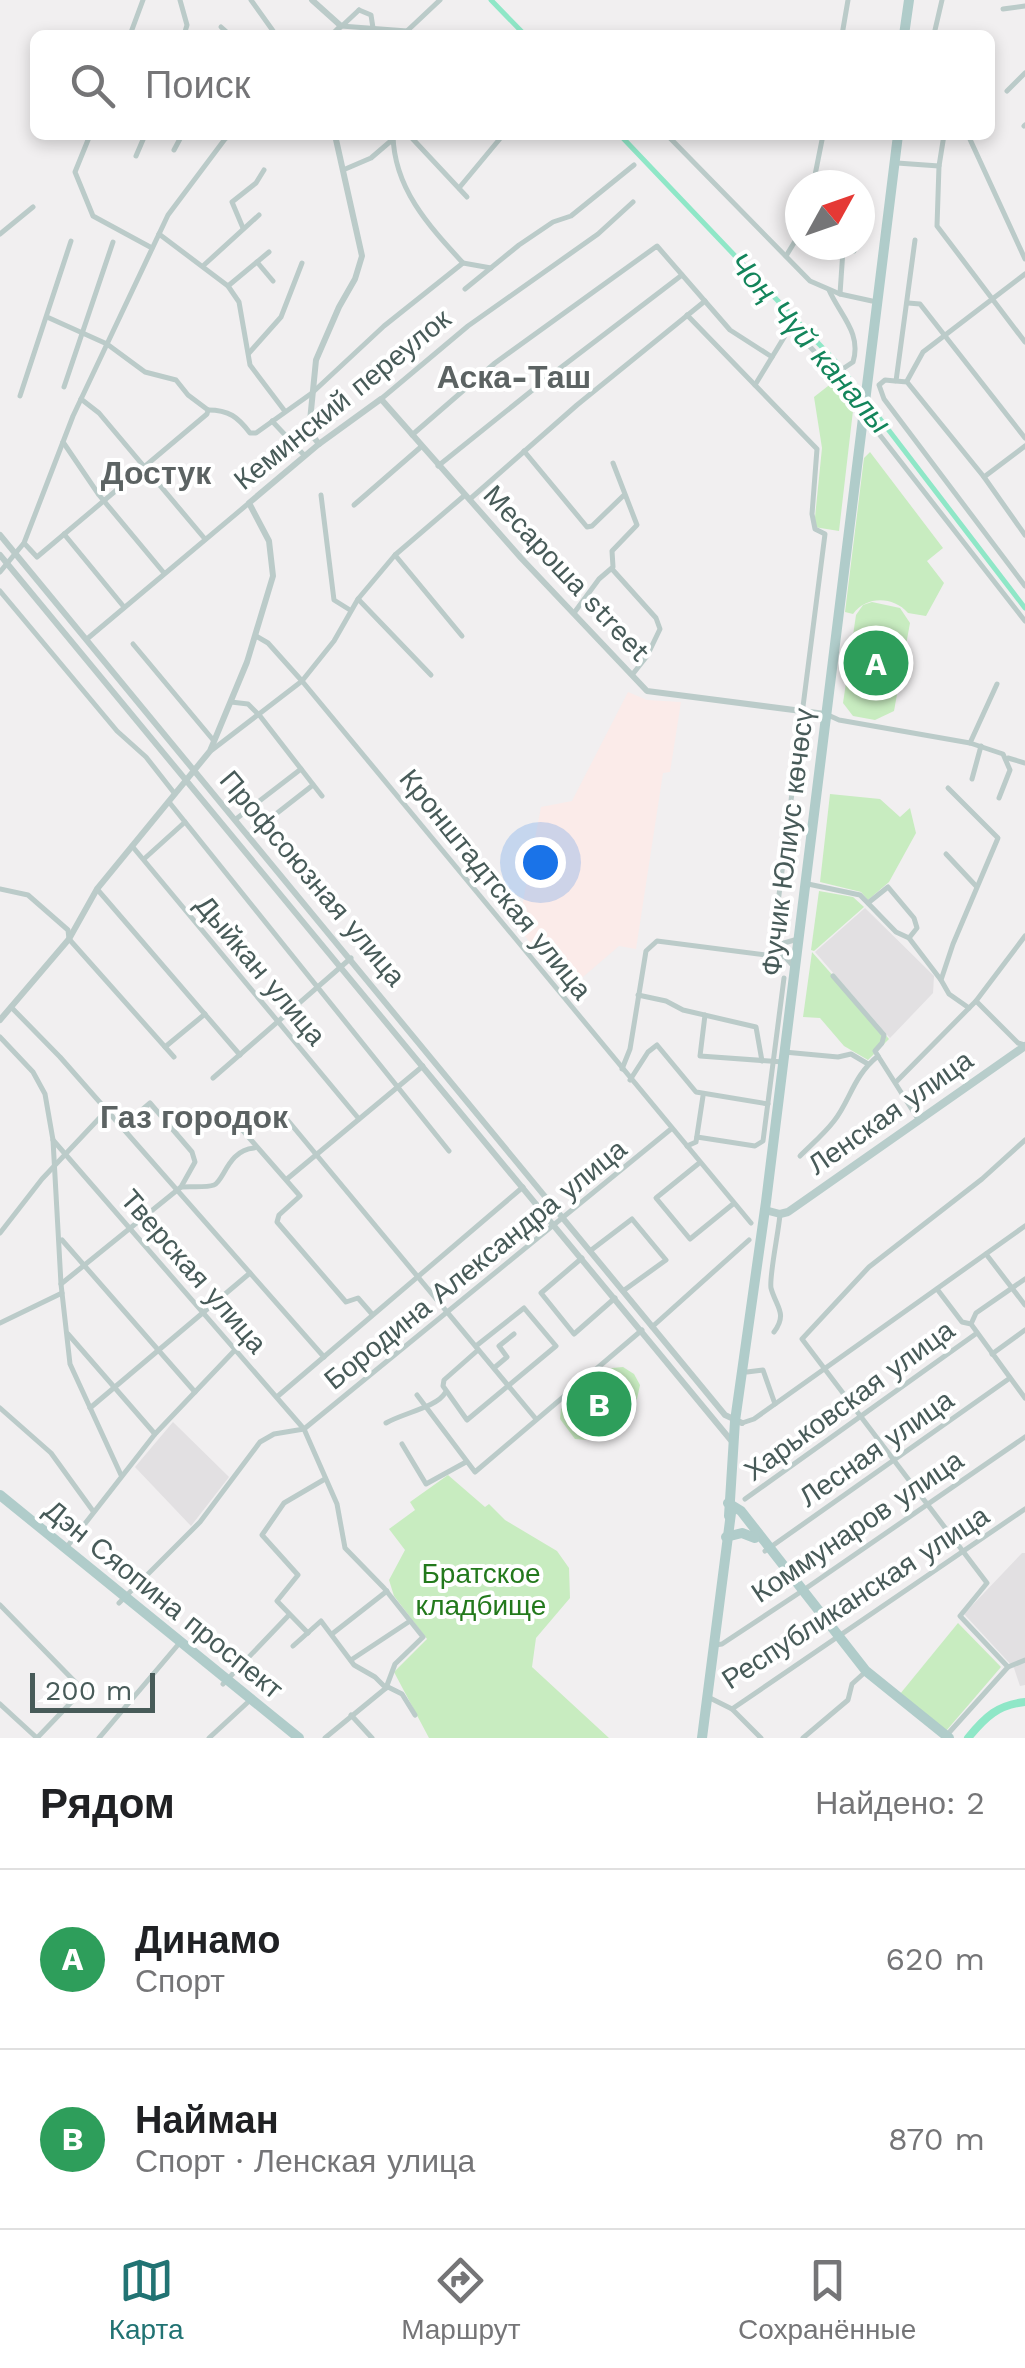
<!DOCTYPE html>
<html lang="ru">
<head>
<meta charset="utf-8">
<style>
  body { margin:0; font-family:"Work Sans",sans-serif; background:#f2f2f2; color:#202124 }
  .compass { position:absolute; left:785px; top:170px; width:90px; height:90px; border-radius:50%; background:#fff; box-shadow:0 5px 15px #0003; rotate:50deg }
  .scale { position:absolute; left:30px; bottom:25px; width:125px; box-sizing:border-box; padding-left:10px; border:5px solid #485b59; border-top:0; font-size:28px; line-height:35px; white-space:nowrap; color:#485b59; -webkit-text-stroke:8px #fff; paint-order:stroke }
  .you { position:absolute; left:540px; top:862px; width:35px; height:35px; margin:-25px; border:8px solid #fff; border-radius:50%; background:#1a73e8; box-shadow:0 0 0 15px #1a73e833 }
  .badge { display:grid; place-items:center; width:65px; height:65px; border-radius:50%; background:#217373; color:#fff; font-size:32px; font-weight:700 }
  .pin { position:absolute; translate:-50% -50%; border:5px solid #fff; box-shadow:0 2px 10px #0006 }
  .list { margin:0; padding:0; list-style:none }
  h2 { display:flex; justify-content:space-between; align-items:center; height:130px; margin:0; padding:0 40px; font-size:42px }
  h2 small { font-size:32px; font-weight:400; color:#757577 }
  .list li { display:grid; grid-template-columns:65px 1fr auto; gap:30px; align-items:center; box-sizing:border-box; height:180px; padding:0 40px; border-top:2px solid #e0e0e0 }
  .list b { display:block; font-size:38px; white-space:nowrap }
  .list p { margin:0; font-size:32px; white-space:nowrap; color:#757577 }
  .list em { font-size:32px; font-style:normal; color:#757577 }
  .icon { flex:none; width:55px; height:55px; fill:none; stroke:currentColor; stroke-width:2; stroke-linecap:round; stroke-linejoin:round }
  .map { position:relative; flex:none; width:1025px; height:1738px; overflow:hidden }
  .search { position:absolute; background:#fff; box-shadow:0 5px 15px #0003; left:30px; right:30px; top:30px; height:110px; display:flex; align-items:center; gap:25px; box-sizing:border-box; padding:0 35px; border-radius:15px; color:#757577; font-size:38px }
  .sheet { height:490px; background:#fff }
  nav { display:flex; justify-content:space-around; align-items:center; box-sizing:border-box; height:140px; border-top:2px solid #e0e0e0; background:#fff; font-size:28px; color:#757577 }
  nav a { display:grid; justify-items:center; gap:5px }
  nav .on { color:#217373 }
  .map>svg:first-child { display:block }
  .commercial { fill:#fbebe9 }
  .education { fill:#e2e0e2 }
  .green { fill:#c8ecc0 }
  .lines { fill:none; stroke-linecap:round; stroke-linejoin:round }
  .canal { stroke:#8fe7c7; stroke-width:5 }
  .river { stroke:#8fe7c7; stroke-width:8 }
  .minor { stroke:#bbcbc9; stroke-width:5 }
  .tertiary { stroke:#bbcbc9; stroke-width:6 }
  .secondary { stroke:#b8cdcb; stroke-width:8 }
  .primary { stroke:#b0ccca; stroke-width:10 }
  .labels { text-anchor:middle; stroke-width:8; stroke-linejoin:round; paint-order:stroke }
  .street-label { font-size:28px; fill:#485b59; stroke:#fff }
  .park-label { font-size:28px; fill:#23791c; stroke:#fff }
  .water-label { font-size:30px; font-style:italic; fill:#13855b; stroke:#fff }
  .quarter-label { font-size:32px; font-weight:bold; fill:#5c6363; stroke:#fff }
</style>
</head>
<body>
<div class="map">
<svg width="1025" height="1738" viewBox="0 0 1025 1738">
  <rect width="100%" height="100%" fill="#f1eff0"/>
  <polygon class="commercial" points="628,692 647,700 681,702 670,772 663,773 636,949 619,946 569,989 518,928 541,807 572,801"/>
  <g class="education">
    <polygon points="865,908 934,976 933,993 890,1038 815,952"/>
    <polygon points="173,1422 229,1477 191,1526 135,1467"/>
    <polygon points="1022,1553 1025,1553 1025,1685 1020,1686 1014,1668 964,1614"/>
  </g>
  <g class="green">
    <polygon points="837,379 854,402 839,531 814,527 822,448 814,397"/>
    <path d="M870 452 943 548 927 561 944 583 926 616 908 613C893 596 866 596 853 614L845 612 864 458Z"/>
    <polygon points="872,602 900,608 910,623 894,711 875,720 853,716 843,703 856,615 863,605"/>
    <polygon points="830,794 880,799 900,817 910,808 916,833 889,882 868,900 861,892 820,882"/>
    <polygon points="819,891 853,897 864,907 814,951 811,950"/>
    <polygon points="812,952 889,1039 868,1060 844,1046 820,1018 803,1017"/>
    <polygon points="623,1367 634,1374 640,1385 637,1399 586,1440 575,1439 560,1419 561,1409 612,1368"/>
    <polygon points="448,1475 485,1507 489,1504 505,1520 557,1551 569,1568 570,1598 536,1638 532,1667 609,1738 429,1738 394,1672 427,1639 394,1596 389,1580 405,1550 389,1529 415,1510 410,1502"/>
    <polygon points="958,1623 1001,1667 946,1731 900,1694"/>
  </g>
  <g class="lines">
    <g class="canal">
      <polyline points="491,0 525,35"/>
      <polyline points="620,135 838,364 1025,608"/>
    </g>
    <path class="river" d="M968 1738C986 1716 998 1705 1025 1702"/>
    <g class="minor">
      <polyline points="180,0 187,25 184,35"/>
      <polyline points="251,0 276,35"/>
      <polyline points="1003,9 1025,6"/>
      <polyline points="359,10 371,15 373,28"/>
      <polyline points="343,25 359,10"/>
      <polyline points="341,26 407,31 412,35"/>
      <polyline points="221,27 230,35"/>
      <polyline points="935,30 942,0"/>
      <polyline points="407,31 440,0"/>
      <polyline points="130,35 143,0"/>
      <polyline points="842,35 848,0"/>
      <polyline points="1007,91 1025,73"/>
      <polyline points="1024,126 1025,125"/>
      <polyline points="90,135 75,172 93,216 152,248"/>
      <path d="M393 135C394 188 428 225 463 263"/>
      <polyline points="409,135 467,197"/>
      <polyline points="667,135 810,281 840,294 872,301"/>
      <polyline points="944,135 939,166 937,226 1025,342"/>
      <polyline points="968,135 1025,259"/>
      <polyline points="174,150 182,135"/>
      <polyline points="136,156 145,135"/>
      <polyline points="897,163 939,166"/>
      <polyline points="343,170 371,158 392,140"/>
      <polyline points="813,185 823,135"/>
      <polyline points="459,188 503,135"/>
      <polyline points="860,205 862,193"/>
      <polyline points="243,228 232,202 256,183 264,170"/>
      <polyline points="0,234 33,207"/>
      <polyline points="159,234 228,286 239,302 250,365 284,410"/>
      <polyline points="915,240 896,381 907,382 984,477 1025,535"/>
      <polyline points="786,256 800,233"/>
      <polyline points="257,262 273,281"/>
      <polyline points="204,265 259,215"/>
      <polyline points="228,286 269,252"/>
      <polyline points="465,289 519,245 553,222 571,216 634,165"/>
      <polyline points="840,294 843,250 854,251 854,245"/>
      <polyline points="908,303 920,304 1025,438"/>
      <polyline points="687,315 817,449 812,514 815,529 825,534 774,934 779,950 795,968"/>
      <polyline points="249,353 281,317 302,263"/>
      <polyline points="895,381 885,380 879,385 884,399 1025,586"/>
      <polyline points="907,381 923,352 1025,274"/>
      <path d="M755 385 791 326 835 374 853 362C862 333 840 315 829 290"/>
      <polyline points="64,387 113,242"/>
      <polyline points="20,396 71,241"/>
      <polyline points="81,399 99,413 205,539"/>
      <polyline points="381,399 468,326 598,234 633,202"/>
      <path d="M208 410C229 410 238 417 250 433H256L312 393 384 326 463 263 491 268"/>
      <polyline points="272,421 304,455"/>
      <polyline points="864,425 872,425 1025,621"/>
      <polyline points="412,435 495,363 657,246 730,330 772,357"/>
      <polyline points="63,442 99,495 164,573"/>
      <polyline points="524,451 587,527 592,526 623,496"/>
      <polyline points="438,466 555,372 682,275"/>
      <polyline points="984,477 1025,446"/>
      <polyline points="321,495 334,600 350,610"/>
      <polyline points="470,499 577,405 705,301"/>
      <polyline points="354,505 422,446"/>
      <polyline points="64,534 124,607"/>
      <polyline points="24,543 37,557 207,414 208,410 188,395 176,380 145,372 107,344 47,317"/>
      <polyline points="395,555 462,636"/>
      <polyline points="612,569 656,618 660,629 647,656 632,675"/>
      <polyline points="0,572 24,543 73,416 168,215 225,139 231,135"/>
      <polyline points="0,591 117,731 146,757 175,794"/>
      <polyline points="358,599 431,675"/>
      <polyline points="574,613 599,579 613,567 612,551 637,525 613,463"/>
      <polyline points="256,636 268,643 302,681 751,1223"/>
      <polyline points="87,639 249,503"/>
      <polyline points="133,644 214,741"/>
      <polyline points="231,702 248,704 260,716 322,796"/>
      <polyline points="828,715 839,720 970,743 1003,754 1010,770 999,798"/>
      <polyline points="970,743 997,684"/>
      <polyline points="212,750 302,681 334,641 358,599 395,555 465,495"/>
      <polyline points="1008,758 1025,763"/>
      <polyline points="972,779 981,746"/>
      <polyline points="948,788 998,838 953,944 941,980 949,994 969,1008"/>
      <polyline points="169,802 449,1151"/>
      <polyline points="236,819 301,769"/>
      <polyline points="249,835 313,785"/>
      <polyline points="132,846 359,1119"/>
      <polyline points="946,854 976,886"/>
      <polyline points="144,859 185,822"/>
      <polyline points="808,884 860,895 896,932 909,938 941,980"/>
      <polyline points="0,889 28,895 68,930 69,939 174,1057"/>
      <polyline points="97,889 240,1055"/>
      <polyline points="868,903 888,887 914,918 917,928 909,938"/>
      <polyline points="777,945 798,939"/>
      <polyline points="833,976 884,1035 882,1043 875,1051 878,1056"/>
      <polyline points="638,995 666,1001 683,1010 756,1027 762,1061"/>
      <polyline points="976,1001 1018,1043 1025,1045"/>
      <polyline points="11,1007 60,1057 324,1357"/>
      <polyline points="705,1015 700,1056 783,1062"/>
      <polyline points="0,1037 33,1072 45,1094 53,1140 61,1284 70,1364 121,1475"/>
      <polyline points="165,1047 205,1014"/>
      <polyline points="784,1052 838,1057 851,1054 868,1064"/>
      <polyline points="622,1069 630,1049 646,951 657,941 782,957"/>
      <polyline points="213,1078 351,958"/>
      <polyline points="630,1080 648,1052 657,1045 696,1092 768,1104"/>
      <polyline points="896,1082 976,1001 1025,936"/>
      <polyline points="231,1117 300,1196 279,1215 277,1222 346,1302 358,1298 372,1314"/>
      <polyline points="285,1117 536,1419"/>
      <polyline points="697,1137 755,1146 763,1141 784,978"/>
      <polyline points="53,1140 304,1429 337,1504 345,1548 384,1588 423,1637 395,1664 386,1688"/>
      <polyline points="687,1146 696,1142 703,1096"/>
      <path d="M800 1156C811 1145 824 1134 834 1121 850 1101 853 1076 878 1056L918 1119"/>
      <polyline points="698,1164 656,1198 690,1239 733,1204"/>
      <polyline points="287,1179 423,1066"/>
      <path d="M181 1187C190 1186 206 1188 214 1185 224 1181 228 1150 254 1148"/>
      <polyline points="0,1233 42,1179 107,1110"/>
      <polyline points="62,1240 195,1392"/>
      <polyline points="590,1251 632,1219 666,1260 623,1291"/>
      <polyline points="986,1254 1025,1305"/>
      <polyline points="582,1258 541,1293 574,1334 615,1298"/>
      <polyline points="61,1284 181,1187 195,1162 192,1152 150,1103 122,1127"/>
      <polyline points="937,1289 962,1322 971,1324 1025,1398"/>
      <polyline points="0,1323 62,1293"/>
      <polyline points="971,1324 976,1313 1025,1279"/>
      <polyline points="652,1327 749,1240"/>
      <path d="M774 1332C788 1313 776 1307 771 1288 769 1276 779 1230 780 1214"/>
      <polyline points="68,1334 155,1434"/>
      <polyline points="476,1346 524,1308 556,1346 467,1420 443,1386 444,1380 478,1350"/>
      <polyline points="992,1354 1025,1330"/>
      <polyline points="494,1368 507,1357 499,1346 514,1334"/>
      <polyline points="747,1372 763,1370 775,1404"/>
      <polyline points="417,1395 475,1472 642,1330"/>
      <polyline points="278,1396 523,1187"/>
      <polyline points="0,1408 51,1453 93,1511"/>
      <polyline points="90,1408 250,1273"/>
      <path d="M386 1423C403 1413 437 1407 445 1393"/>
      <polyline points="742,1423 754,1419 1025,1226"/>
      <polyline points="304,1429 671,1129"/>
      <polyline points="402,1444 426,1484 466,1462"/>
      <polyline points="745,1499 977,1333"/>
      <polyline points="66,1548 155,1434 235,1350"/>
      <polyline points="765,1551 1010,1378"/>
      <polyline points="805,1589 1025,1437"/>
      <polyline points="119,1603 200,1522 260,1442 274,1434 304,1429"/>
      <polyline points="0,1605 83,1690 37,1738"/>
      <polyline points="308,1633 277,1601 298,1575 262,1535 284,1503 325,1479"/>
      <polyline points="332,1634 387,1591"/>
      <polyline points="715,1645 722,1644 799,1593"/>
      <polyline points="293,1646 321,1621 354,1665 375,1677 386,1688 325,1738"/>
      <polyline points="351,1660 410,1621"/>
      <polyline points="1008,1667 1025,1660"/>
      <polyline points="223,1684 289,1615"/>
      <polyline points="388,1687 402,1694 415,1715"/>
      <polyline points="708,1697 732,1709 1025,1509"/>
      <polyline points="0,1704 37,1738"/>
      <polyline points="732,1709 761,1738"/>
      <polyline points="351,1715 372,1738"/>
      <polyline points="946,1736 1008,1667 960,1616 987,1583 802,1339 869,1267 982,1179 1025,1140"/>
      <polyline points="99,1738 177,1646"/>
      <polyline points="209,1738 247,1703"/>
      <polyline points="803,1738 848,1700 852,1684 863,1674"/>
    </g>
    <g class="tertiary">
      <polyline points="312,0 341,26 332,35"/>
      <polyline points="319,444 309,431 316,360 339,307 355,279 362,256 335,135"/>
      <polyline points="0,535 725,1415 742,1423"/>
      <polyline points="0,555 734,1444"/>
      <polyline points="0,1020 69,939 97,889 210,751 247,662 273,576 269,541 249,503 319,444 381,399 521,558 647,691 825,714"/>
    </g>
    <polyline class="secondary" points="765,1210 780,1214 788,1212 1025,1046"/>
    <g class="primary">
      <polyline points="904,35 909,0"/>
      <polyline points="0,1495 299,1738"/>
      <polyline points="728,1503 741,1511 866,1671 949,1738"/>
      <polyline points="729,1516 735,1421 766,1202 898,135"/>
      <polyline points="726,1537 742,1533 755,1538"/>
      <polyline points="702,1738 731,1513"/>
    </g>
  </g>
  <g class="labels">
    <g class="street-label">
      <text transform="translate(342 399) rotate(-39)" y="10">Кеминский переулок</text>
      <text transform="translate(567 573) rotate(47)" y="10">Месароша street</text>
      <text transform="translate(787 842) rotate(-83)" y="10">Фучик Юлиус көчөсү</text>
      <text transform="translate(313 878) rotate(50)" y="10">Профсоюзная улица</text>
      <text transform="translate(496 884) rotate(51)" y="10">Кронштадтская улица</text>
      <text transform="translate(261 970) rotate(50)" y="10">Дыйкан улица</text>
      <text transform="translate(890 1112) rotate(-35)" y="10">Ленская улица</text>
      <text transform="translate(475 1264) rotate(-39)" y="10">Бородина Александра улица</text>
      <text transform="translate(194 1271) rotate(49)" y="10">Тверская улица</text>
      <text transform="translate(849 1400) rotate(-36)" y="10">Харьковская улица</text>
      <text transform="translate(876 1448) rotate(-35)" y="10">Лесная улица</text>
      <text transform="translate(857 1526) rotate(-34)" y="10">Коммунаров улица</text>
      <text transform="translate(855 1597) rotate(-33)" y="10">Республиканская улица</text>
      <text transform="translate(164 1599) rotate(39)" y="10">Дэн Сяопина проспект</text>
    </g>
    <g class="park-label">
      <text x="481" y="1583">Братское<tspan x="481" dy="32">кладбище</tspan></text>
    </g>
    <g class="water-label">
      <text transform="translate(810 343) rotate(49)" y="10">Чоң Чүй каналы</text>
    </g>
    <g class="quarter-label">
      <text x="514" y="388">Аска-Таш</text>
      <text x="156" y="484">Достук</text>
      <text x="194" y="1128">Газ городок</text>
    </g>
  </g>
</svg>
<svg class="compass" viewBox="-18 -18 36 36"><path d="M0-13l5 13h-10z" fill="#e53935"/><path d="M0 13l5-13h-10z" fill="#757577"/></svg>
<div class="scale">200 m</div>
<div class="you"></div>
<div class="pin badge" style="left:876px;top:663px;background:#2e9e5b">A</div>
<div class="pin badge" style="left:599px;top:1404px;background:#2e9e5b">B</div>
<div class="search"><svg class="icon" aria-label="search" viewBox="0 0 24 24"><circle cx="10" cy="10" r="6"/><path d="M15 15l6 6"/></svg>Поиск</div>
</div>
<section class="sheet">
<h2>Рядом<small>Найдено: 2</small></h2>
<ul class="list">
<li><span class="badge" style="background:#2e9e5b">A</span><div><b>Динамо</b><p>Спорт</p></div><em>620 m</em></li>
<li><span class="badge" style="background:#2e9e5b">B</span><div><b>Найман</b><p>Спорт · Ленская улица</p></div><em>870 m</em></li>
</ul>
</section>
<nav>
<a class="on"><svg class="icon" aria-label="map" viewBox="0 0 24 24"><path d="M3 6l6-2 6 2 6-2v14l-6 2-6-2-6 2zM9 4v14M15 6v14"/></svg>Карта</a>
<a><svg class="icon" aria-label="directions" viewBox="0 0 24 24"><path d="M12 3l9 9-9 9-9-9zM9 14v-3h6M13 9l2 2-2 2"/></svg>Маршрут</a>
<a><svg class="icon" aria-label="saved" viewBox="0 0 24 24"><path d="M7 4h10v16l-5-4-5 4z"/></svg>Сохранённые</a>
</nav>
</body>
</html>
